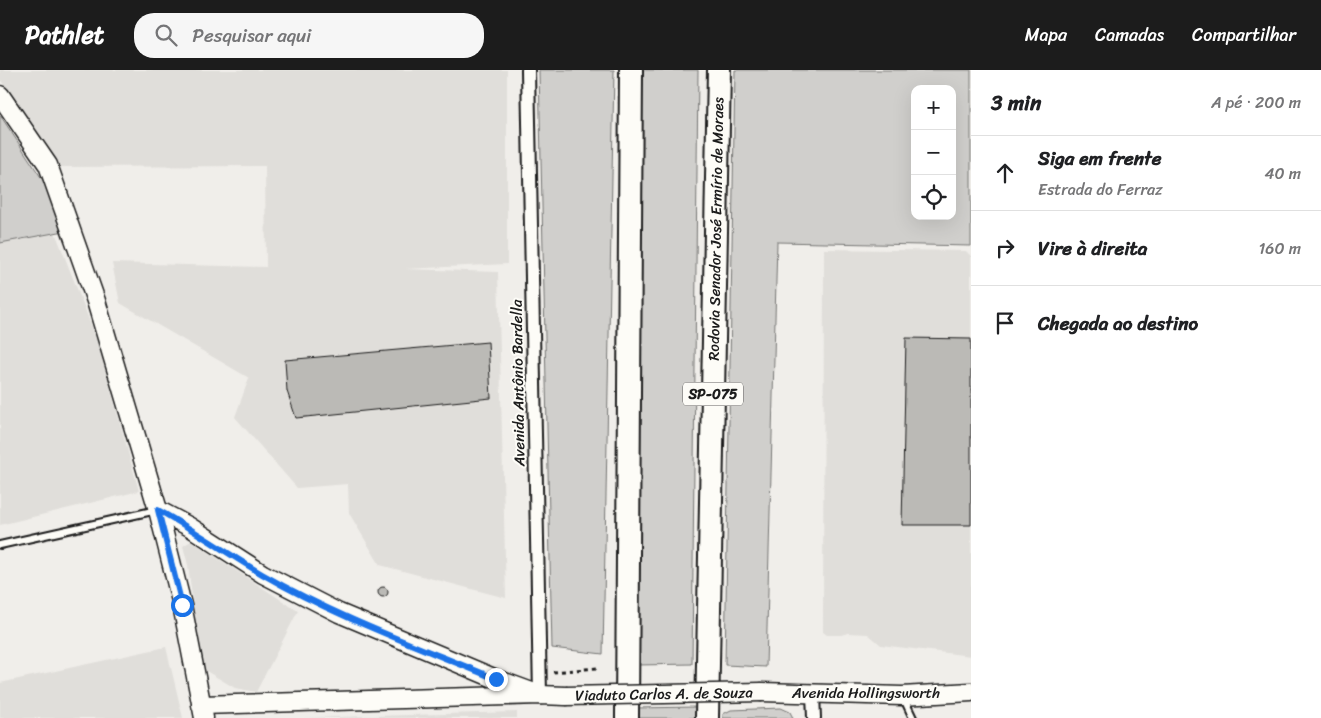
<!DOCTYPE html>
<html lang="pt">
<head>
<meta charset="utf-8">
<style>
  body { margin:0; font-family:Sriracha,sans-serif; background:#f6f6f6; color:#202124 }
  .controls { position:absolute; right:15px; top:15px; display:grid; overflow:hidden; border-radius:10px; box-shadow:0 5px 20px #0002 }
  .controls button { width:45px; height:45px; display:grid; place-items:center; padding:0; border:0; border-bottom:1px solid #e0e0e0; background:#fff; color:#202124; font:25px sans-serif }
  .stop { position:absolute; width:15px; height:15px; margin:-11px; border:4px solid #1a73e8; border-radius:50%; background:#fff }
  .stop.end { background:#1a73e8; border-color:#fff; box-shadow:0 1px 5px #0008 }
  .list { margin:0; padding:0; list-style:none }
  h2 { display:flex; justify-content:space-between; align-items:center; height:65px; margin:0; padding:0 20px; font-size:21px }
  h2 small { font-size:16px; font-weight:400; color:#757577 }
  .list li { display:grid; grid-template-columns:32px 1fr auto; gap:15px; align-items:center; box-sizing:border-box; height:75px; padding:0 20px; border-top:1px solid #e0e0e0 }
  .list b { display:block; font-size:19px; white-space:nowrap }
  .list p { margin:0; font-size:16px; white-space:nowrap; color:#757577 }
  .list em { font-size:16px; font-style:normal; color:#757577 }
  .icon { flex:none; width:28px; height:28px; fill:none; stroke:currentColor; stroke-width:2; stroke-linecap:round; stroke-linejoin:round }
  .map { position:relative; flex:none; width:971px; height:648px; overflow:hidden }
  header { display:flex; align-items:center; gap:30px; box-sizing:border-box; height:70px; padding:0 25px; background:#1c1c1c; color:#fff }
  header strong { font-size:24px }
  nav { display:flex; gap:28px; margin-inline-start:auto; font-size:18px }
  .search { width:350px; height:45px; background:#f6f6f6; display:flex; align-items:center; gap:12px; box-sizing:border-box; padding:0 18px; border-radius:20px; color:#757577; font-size:19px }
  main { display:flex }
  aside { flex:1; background:#fff }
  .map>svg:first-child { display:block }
  .built { fill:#e0deda }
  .green { fill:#d0cfcc; stroke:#767674; fill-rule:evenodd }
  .building { fill:#bbbab6; stroke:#1c1c1c }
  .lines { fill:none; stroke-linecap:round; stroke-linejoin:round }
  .lane-casing { stroke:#1c1c1c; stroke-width:10 }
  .street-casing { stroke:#1c1c1c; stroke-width:16 }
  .secondary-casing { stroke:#1c1c1c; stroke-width:21 }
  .highway-casing { stroke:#1c1c1c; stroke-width:26 }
  .path { stroke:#1c1c1c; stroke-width:3; stroke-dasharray:4 4; stroke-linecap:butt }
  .lane { stroke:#fdfcf7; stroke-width:6 }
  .street { stroke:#fdfcf7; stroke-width:12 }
  .secondary { stroke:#fdfcf7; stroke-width:18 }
  .highway { stroke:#fdfcf7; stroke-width:22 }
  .secondary-bridge-casing { stroke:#1c1c1c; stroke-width:21; stroke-linecap:butt }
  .secondary-bridge { stroke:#fdfcf7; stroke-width:18 }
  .route { stroke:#1a73e8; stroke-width:6 }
  .labels { text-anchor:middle; stroke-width:4; stroke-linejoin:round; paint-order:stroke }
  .shield { fill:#fdfcf7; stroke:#605f5e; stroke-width:1 }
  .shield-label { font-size:14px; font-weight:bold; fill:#1c1c1c }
  .street-label { font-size:15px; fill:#1c1c1c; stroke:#fdfcf7 }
</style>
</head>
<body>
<header>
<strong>Pathlet</strong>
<div class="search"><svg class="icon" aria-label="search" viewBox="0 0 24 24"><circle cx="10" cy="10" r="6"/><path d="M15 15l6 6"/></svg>Pesquisar aqui</div>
<nav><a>Mapa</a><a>Camadas</a><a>Compartilhar</a></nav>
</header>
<main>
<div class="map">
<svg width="971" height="648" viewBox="0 0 971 648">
  <rect width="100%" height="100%" fill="#f0eeea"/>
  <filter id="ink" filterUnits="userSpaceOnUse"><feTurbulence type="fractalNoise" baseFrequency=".02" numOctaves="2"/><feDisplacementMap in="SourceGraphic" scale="10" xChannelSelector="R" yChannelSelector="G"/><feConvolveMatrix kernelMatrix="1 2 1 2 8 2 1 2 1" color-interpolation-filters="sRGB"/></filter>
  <g filter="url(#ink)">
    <g class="built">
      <polygon points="0,0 507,0 507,194 405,199 498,202 506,528 380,495 349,443 348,414 297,418 235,347 249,308 120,233 112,193 266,197 265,96 59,97 0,9"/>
      <polygon points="55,162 97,270 139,421 0,455 0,173"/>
      <polygon points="824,179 966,181 971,186 971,586 881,575 868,564 848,563 841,565 827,565 823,562"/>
      <polygon points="191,471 298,541 256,622 235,618 201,598 188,495 183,476"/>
      <polygon points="166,577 183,648 0,648 0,613"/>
      <polygon points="517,642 517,648 303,648"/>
    </g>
    <g class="green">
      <polygon points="539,0 614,0 603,584 552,578"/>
      <polygon points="640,0 698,0 692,594 638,595"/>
      <path d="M735 0H971V176L777 172 766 597 725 595ZM915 19H952V146H915Z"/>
      <polygon points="0,45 48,118 70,160 0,173"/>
      <polygon points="698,637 698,648 635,648 635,638"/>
      <polygon points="781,638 790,642 793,648 723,648 723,644 731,640"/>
    </g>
    <g class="building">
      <polygon points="906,268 971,269 971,455 902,455"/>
      <polygon points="488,272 491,328 296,348 287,321 285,290"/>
      <circle cx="383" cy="522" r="5"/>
    </g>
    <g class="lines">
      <defs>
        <g id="lane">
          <polyline points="0,475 157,440"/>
          <polyline points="904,629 913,648"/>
        </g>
        <g id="street">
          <polyline points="528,0 540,625"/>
          <polyline points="813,624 814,648"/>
        </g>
        <g id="secondary">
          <polyline points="0,25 48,95 96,231 158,440 182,535 204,648"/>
          <polyline points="158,440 190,457 263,504 339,543 496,609 540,625"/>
          <polyline points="762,622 902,626 971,622"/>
          <polyline points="201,635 540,625 566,626"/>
        </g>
        <g id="highway">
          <polyline points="627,648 631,0"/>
          <polyline points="707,648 719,0"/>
        </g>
      </defs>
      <use href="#lane" class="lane-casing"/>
      <use href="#street" class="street-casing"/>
      <use href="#secondary" class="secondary-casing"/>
      <use href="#highway" class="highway-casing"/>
      <polyline class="path" points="553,602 597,598"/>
      <use href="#lane" class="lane"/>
      <use href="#street" class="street"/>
      <use href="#secondary" class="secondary"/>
      <use href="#highway" class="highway"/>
      <defs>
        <polyline id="secondary-bridge" points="566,626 762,622"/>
      </defs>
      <use href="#secondary-bridge" class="secondary-bridge-casing"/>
      <use href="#secondary-bridge" class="secondary-bridge"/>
    </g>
  </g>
  <g class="lines" filter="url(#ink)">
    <path class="route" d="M182 535 158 440C194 460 227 483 262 504 336 547 417 576 496 609"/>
  </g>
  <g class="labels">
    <rect class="shield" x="683" y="312.5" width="60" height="23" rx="4"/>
    <g class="shield-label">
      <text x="713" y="329">SP-075</text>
    </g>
    <g class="street-label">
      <text transform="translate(716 159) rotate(-89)" y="5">Rodovia Senador José Ermírio de Moraes</text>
      <text transform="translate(518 313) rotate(-91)" y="5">Avenida Antônio Bardella</text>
      <text x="866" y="628">Avenida Hollingsworth</text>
      <text transform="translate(664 624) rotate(-1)" y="5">Viaduto Carlos A. de Souza</text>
    </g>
  </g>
</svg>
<div class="controls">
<button>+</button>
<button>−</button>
<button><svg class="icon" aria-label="locate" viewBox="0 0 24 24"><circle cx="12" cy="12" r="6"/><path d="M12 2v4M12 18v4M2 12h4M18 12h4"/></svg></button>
</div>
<div class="stop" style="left:182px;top:535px"></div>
<div class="stop end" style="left:496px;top:609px"></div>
</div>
<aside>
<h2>3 min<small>A pé · 200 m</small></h2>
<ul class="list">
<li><svg class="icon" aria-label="ahead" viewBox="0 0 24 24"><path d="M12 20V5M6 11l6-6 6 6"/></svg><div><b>Siga em frente</b><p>Estrada do Ferraz</p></div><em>40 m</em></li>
<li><svg class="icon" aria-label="right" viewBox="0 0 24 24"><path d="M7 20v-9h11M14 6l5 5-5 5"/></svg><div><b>Vire à direita</b></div><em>160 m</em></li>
<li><svg class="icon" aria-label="arrive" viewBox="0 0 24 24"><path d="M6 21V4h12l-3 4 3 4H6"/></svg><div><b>Chegada ao destino</b></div></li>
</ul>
</aside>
</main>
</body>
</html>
